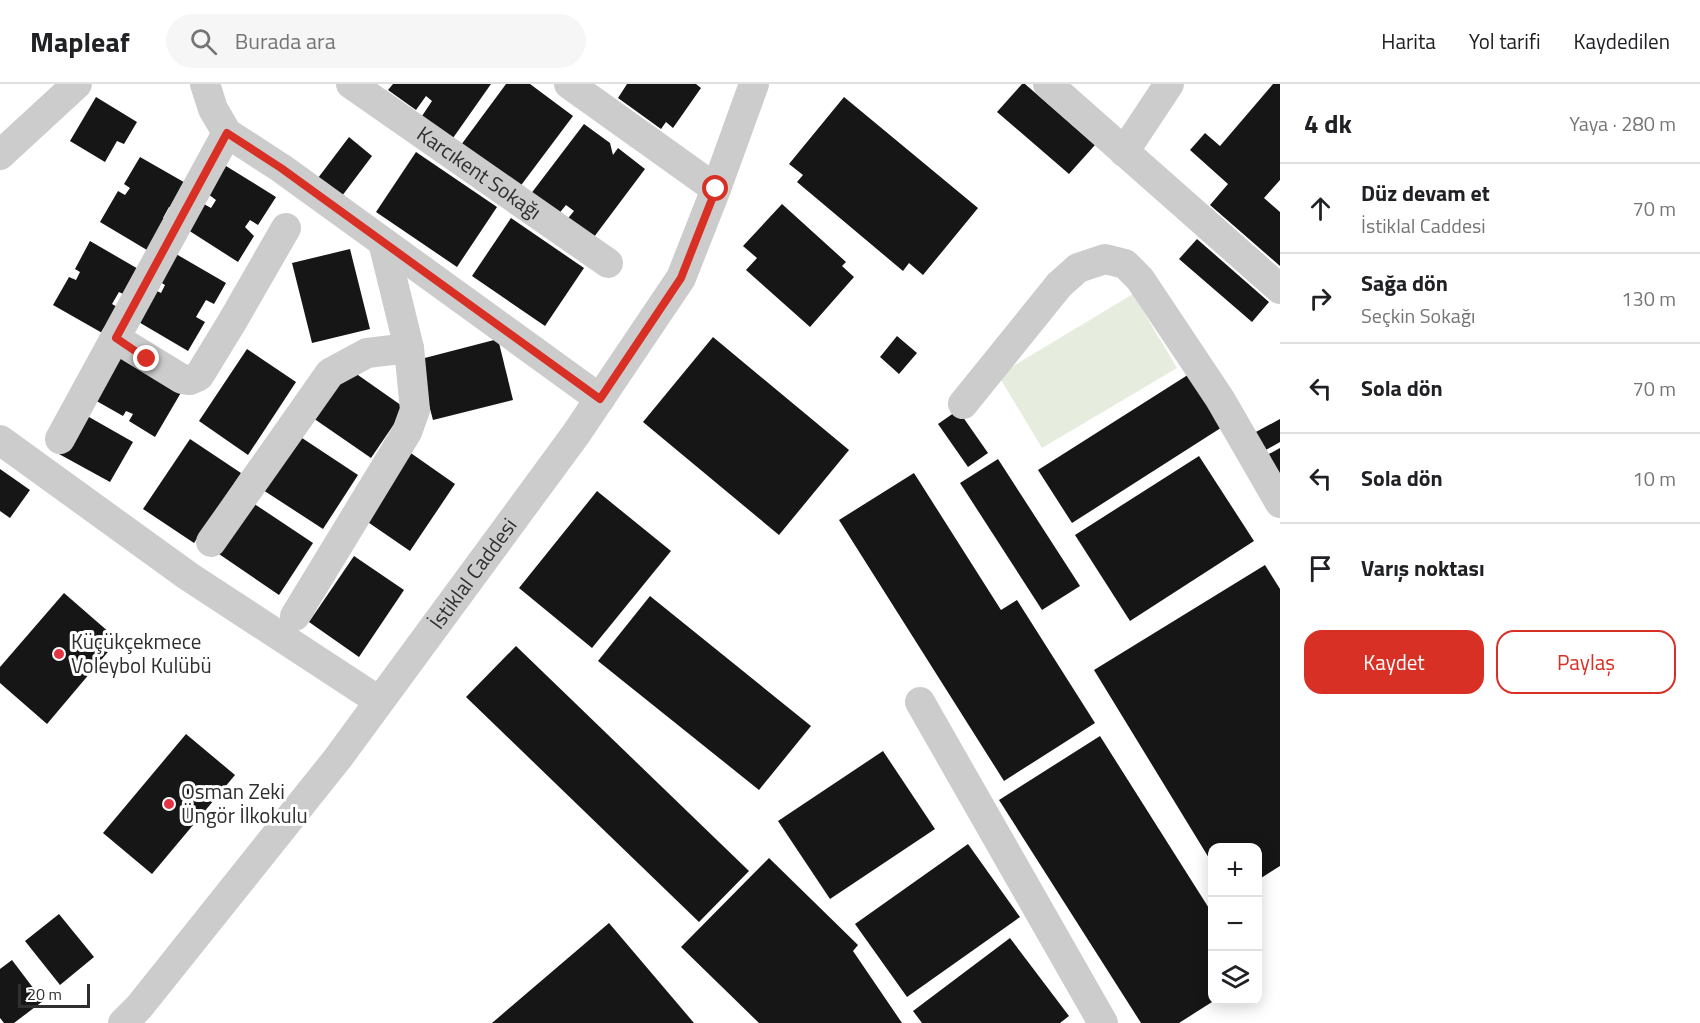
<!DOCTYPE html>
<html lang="tr">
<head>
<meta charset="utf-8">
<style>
  body { margin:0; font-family:"Titillium Web",sans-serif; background:#f6f6f6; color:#202124 }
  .controls { position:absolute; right:18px; bottom:18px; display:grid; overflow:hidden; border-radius:12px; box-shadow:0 3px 15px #0003 }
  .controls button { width:54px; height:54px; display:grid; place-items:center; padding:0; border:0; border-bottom:2px solid #e0e0e0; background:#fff; color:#202124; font:30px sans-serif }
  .scale { position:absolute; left:18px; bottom:15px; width:72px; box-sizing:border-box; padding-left:6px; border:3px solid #2f2f2f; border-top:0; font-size:16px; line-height:21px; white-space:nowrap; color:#2f2f2f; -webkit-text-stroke:4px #fff; paint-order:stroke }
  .stop { position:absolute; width:18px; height:18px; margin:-14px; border:4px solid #d93025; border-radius:50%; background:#fff }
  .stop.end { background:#d93025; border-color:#fff; box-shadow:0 2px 6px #0008 }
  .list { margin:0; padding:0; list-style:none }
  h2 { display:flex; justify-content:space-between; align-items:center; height:78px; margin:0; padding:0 24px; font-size:26px }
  h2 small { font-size:20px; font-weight:400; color:#757577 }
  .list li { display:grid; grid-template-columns:39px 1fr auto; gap:18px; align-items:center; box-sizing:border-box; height:90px; padding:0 24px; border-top:2px solid #e0e0e0 }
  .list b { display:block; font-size:22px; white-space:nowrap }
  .list p { margin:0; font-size:20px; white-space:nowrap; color:#757577 }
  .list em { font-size:20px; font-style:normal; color:#757577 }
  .actions { display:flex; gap:12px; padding:18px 24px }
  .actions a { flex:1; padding:14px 0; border:2px solid #d93025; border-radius:18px; text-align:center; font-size:21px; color:#d93025 }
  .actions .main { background:#d93025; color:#fff }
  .icon { flex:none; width:33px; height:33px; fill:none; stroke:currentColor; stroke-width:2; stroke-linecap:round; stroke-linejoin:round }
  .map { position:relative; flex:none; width:1280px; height:939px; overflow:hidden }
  header { display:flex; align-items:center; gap:36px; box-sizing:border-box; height:84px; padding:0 30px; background:#fff; border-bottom:2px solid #e0e0e0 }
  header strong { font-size:28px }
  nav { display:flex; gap:33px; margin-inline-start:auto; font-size:21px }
  .search { width:420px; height:54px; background:#f6f6f6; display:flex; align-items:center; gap:15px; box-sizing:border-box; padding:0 21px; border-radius:33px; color:#757577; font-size:22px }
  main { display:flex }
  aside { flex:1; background:#fff }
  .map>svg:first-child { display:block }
  .green { fill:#e6ecde }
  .building { fill:#161616 }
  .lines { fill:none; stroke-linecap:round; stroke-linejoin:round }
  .minor { stroke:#ccc; stroke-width:30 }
  .route { stroke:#d93025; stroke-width:8 }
  .poi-dot { fill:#e33443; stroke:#fff; stroke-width:2 }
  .labels { text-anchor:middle; stroke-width:6; stroke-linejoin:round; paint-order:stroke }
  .street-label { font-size:21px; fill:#2f2f2f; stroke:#fff }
  .poi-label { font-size:21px; fill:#2f2f2f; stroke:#fff; text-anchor:start }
</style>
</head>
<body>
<header>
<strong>Mapleaf</strong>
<div class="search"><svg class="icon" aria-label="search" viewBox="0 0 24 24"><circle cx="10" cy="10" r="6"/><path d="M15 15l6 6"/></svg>Burada ara</div>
<nav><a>Harita</a><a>Yol tarifi</a><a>Kaydedilen</a></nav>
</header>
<main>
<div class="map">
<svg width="1280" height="939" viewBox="0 0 1280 939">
  <rect width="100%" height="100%" fill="#fff"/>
  <polygon class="green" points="1133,210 1177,284 1042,364 998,291"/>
  <g class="building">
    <polygon points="393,0 491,0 453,54 422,32 432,17 426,12 416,26 388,6"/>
    <polygon points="506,0 530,0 573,32 519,104 461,61"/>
    <polygon points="627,0 696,0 701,4 673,44 666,38 661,45 618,14"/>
    <polygon points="1022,0 1025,0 1095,61 1069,90 997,28"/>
    <polygon points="1273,0 1280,0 1280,96 1264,114 1280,128 1280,182 1210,121 1228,100 1190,66 1205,49 1220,62"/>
    <polygon points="96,13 137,38 124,60 117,57 105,78 70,57"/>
    <polygon points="844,13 978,124 923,191 909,179 903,187 797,98 803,91 789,80"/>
    <polygon points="584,40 610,59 613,71 618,64 645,85 591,157 565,138 574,127 566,121 557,132 530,111"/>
    <polygon points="349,53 372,72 342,112 318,94"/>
    <polygon points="416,68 497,123 457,183 376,128"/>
    <polygon points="140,73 189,101 175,126 169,123 163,134 170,138 152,169 100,138 118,107 125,111 130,104 124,100"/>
    <polygon points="226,82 276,113 258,141 250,136 245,143 254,152 238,178 188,146 204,120 211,124 216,116 208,110"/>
    <polygon points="782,120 846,178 842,182 854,193 810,243 746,186 757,174 743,162"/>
    <polygon points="511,134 584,184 545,242 472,192"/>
    <polygon points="1197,155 1269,218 1252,238 1179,175"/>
    <polygon points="90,157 140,186 125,211 119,208 112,220 119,224 104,250 53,221 69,193 76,196 80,188 75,185"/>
    <polygon points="350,165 370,245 312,259 292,179"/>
    <polygon points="176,170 226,199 214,220 206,216 196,233 205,238 188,267 137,237 155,206 161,209 165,201 160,198"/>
    <polygon points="897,252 917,269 899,290 880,273"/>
    <polygon points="713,253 849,366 779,451 643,338"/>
    <polygon points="498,255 513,316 433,336 417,276"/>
    <polygon points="122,265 186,300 155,353 129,337 133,330 126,327 123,332 93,315"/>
    <polygon points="247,265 296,298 248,371 199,337"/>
    <polygon points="348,284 405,324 371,374 313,334"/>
    <polygon points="1194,287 1227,340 1072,439 1038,386"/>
    <polygon points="958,326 988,369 968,383 938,340"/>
    <polygon points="82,329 133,358 110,398 59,370"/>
    <polygon points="1280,335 1280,358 1264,367 1254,349"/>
    <polygon points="299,352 358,391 323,445 263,406"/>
    <polygon points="190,355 241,389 194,459 143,425"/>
    <polygon points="1280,364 1280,396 1267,371"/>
    <polygon points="405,365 455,400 410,467 359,432"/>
    <polygon points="1199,372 1254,457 1130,537 1075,451"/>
    <polygon points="998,375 1080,502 1042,526 960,399"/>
    <polygon points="0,385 30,406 10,434 0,427"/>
    <polygon points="914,389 1001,526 1017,516 1095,639 1004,697 839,436"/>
    <polygon points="597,407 671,467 592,564 519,504"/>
    <polygon points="253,419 313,459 279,511 219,470"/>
    <polygon points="354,472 404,506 359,573 309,538"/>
    <polygon points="1265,481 1280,505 1280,782 1258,796 1258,764 1212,764 1212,779 1094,586"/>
    <polygon points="64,509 118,556 47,640 0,599 0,583"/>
    <polygon points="650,512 811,642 759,706 598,577"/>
    <polygon points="516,562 749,787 699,838 466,613"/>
    <polygon points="186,650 235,691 152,790 103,749"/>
    <polygon points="1100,652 1212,829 1212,918 1179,939 1141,939 999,716"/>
    <polygon points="883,667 935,745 830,815 778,737"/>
    <polygon points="968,760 1020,833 907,913 855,840"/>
    <polygon points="769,774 858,861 853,867 902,939 759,939 681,863"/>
    <polygon points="59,830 94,873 60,901 25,857"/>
    <polygon points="609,839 694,939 492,939"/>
    <polygon points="1010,854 1069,932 1060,939 922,939 913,927"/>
    <polygon points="12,876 43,917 14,939 4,939 0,934 0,885"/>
  </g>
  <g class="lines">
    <g class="minor">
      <polyline points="205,0 213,25 227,49 281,84 600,315"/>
      <path id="s1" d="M351 0 608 179"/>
      <polyline points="569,0 716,105"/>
      <polyline points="1048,0 1280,205"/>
      <polyline points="1124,68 1169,0"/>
      <polyline points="0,71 77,0"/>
      <polyline points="115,254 182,295 190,296 199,292 232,238 286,144"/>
      <polyline points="963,320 1059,201 1078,184 1105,175 1125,180 1140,195 1220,315 1280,419"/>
      <polyline points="60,355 227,49"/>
      <polyline points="0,356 188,492 379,617"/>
      <polyline points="211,458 330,289 367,269 409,264"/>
      <polyline points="295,532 407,348 415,326 409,264 383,158"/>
      <polyline points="920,618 1103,939"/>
      <path id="s2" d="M123 939 139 923 338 674 576 350 681 194 716 105 754 0"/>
    </g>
  </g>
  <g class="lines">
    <polyline class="route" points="147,275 116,254 227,49 281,84 600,315 681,194 716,105"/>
  </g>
  <g class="poi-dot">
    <circle cx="59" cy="570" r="6"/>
    <circle cx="169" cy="720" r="6"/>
  </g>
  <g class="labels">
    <g class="street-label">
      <text dy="7" stroke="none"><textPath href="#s1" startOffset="156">Karcıkent Sokağı</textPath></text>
      <text dy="7" stroke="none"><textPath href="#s2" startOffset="570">İstiklal Caddesi</textPath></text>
    </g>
    <g class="poi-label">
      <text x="71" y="565">Küçükçekmece<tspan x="71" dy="24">Voleybol Kulübü</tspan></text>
      <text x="181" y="715">Osman Zeki<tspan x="181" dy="24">Üngör İlkokulu</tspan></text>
    </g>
  </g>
</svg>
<div class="controls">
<button>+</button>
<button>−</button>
<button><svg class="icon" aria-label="layers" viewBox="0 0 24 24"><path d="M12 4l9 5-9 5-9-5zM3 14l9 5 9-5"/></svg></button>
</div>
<div class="scale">20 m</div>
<div class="stop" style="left:716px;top:105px"></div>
<div class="stop end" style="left:147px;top:275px"></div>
</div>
<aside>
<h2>4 dk<small>Yaya · 280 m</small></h2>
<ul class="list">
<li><svg class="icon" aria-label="ahead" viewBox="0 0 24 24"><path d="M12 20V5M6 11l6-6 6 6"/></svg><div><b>Düz devam et</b><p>İstiklal Caddesi</p></div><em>70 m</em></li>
<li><svg class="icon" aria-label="right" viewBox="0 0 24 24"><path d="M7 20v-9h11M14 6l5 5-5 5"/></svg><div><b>Sağa dön</b><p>Seçkin Sokağı</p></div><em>130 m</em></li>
<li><svg class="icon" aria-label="left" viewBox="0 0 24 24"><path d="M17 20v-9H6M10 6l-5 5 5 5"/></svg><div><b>Sola dön</b></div><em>70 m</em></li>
<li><svg class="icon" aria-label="left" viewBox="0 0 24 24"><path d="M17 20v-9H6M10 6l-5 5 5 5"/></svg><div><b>Sola dön</b></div><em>10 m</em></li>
<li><svg class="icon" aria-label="arrive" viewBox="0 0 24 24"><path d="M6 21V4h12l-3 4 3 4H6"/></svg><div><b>Varış noktası</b></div></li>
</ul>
<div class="actions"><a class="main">Kaydet</a><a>Paylaş</a></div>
</aside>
</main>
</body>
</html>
